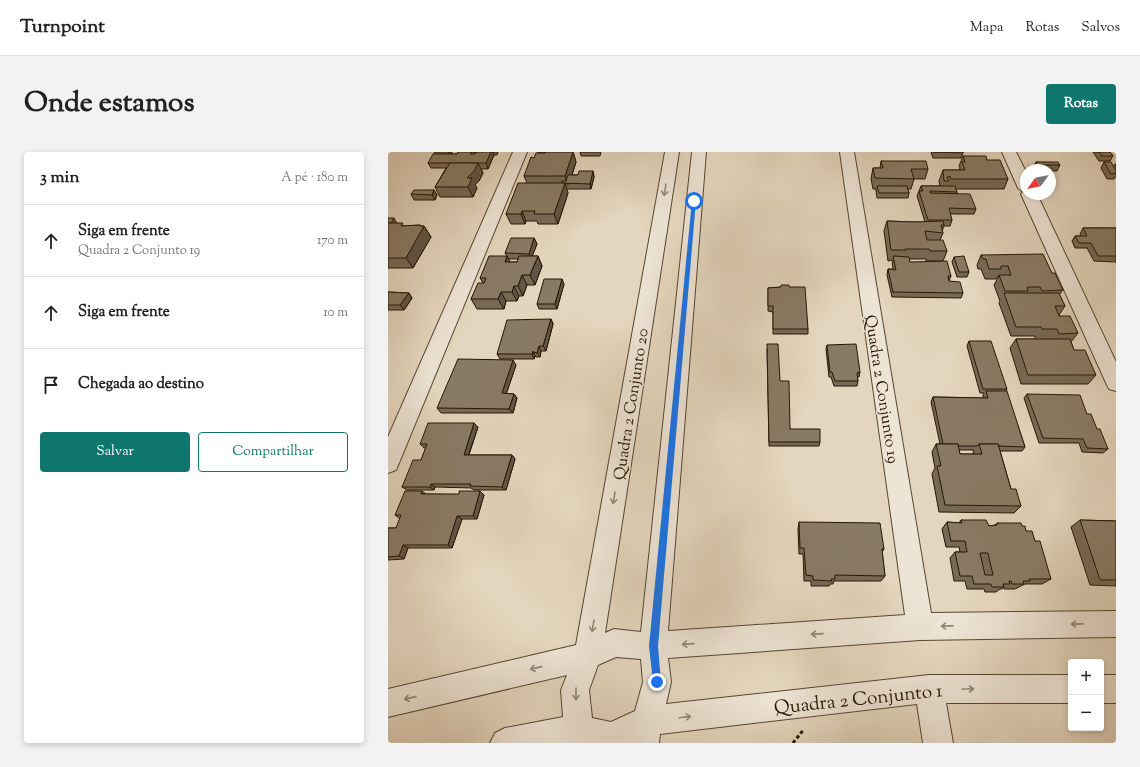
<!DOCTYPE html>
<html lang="pt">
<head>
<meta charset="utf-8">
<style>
  body { margin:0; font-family:"Sorts Mill Goudy",serif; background:#f2f2f2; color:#222 }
  .controls { position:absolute; right:12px; bottom:12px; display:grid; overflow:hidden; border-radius:4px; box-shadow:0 2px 6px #0003 }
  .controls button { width:36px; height:36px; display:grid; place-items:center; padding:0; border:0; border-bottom:1px solid #e0e0e0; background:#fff; color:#222; font:20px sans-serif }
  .compass { position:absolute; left:632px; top:12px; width:36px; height:36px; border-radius:50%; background:#fff; box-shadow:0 2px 6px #0003; rotate:237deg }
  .stop { position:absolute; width:12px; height:12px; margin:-9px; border:3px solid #1a73e8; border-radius:50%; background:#fff }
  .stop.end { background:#1a73e8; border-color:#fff; box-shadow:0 1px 4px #0008 }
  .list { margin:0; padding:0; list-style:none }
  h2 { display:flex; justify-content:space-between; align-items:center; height:52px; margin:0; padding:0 16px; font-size:17px }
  h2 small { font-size:13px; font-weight:400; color:#767676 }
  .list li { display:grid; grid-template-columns:26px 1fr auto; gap:12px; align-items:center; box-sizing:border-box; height:72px; padding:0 16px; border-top:1px solid #e0e0e0 }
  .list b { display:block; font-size:15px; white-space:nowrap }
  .list p { margin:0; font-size:13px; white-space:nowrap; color:#767676 }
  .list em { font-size:13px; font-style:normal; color:#767676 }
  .actions { display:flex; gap:8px; padding:12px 16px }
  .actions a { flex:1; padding:9px 0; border:1px solid #0f766e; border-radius:4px; text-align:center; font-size:14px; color:#0f766e }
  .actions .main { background:#0f766e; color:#fff }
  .icon { flex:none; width:22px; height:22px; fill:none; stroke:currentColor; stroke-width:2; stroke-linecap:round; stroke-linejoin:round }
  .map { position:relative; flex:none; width:728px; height:591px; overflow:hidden; border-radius:4px }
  header { display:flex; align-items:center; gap:24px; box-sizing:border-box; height:56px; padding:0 20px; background:#fff; border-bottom:1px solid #e0e0e0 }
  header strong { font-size:19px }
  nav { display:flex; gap:22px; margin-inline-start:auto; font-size:14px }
  .intro { display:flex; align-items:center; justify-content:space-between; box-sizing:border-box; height:96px; padding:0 24px }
  h1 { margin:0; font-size:28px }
  .button { padding:10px 18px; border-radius:4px; background:#0f766e; color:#fff; font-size:14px; font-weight:700 }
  main { display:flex; gap:24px; padding:0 24px }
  aside { flex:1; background:#fff; border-radius:4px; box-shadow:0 2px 6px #0003 }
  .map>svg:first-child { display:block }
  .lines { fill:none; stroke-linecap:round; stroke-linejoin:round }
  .street-casing { stroke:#564631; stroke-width:2 }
  .path { stroke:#261602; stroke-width:3; stroke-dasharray:3.5 2.5; stroke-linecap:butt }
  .street { fill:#ede4d5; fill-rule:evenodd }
  .wall { fill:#766956; stroke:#261602; fill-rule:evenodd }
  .shaded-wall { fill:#605546; stroke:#261602 }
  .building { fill:#897a64; stroke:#261602; fill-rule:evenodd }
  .oneway { stroke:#938776 }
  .route { fill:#1a73e8 }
  .labels { text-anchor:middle; stroke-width:3; stroke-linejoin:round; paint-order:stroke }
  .street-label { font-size:16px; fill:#261602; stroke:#ede4d5 }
  .near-street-label { font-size:19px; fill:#261602; stroke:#ede4d5 }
</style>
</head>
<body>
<header>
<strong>Turnpoint</strong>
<nav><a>Mapa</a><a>Rotas</a><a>Salvos</a></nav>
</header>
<div class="intro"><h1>Onde estamos</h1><a class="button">Rotas</a></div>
<main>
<aside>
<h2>3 min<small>A pé · 180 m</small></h2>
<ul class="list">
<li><svg class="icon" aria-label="ahead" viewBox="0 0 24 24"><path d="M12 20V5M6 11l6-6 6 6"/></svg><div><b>Siga em frente</b><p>Quadra 2 Conjunto 19</p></div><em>170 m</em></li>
<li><svg class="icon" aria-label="ahead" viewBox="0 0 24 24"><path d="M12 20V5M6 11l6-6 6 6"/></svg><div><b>Siga em frente</b></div><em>10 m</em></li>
<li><svg class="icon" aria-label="arrive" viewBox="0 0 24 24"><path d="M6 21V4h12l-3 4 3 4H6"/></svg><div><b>Chegada ao destino</b></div></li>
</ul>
<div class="actions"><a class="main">Salvar</a><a>Compartilhar</a></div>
</aside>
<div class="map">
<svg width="728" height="591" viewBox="0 0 728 591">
  <rect width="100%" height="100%" fill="#e4d6be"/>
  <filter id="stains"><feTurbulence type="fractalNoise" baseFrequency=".005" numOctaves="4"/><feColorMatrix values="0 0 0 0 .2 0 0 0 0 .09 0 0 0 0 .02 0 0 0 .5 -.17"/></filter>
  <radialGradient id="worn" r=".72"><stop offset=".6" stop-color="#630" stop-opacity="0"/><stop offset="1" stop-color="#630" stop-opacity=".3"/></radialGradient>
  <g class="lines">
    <defs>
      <g id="street">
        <polygon points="125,0 139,0 11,311 8,318 0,321 0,285"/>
        <path d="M277 0H291L217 481 226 477 253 480 304 0H318L280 479 517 463 452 0H466L543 461 728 459V485L532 488 280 506 283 530 278 552 541 523H683V551H558L565 591H535L529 552 272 582 271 591H102L107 581 117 576 175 565 173 538 179 523 0 565V537L188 493ZM228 505 253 507 255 530 247 559 223 570 204 566 201 538 210 513Z"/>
        <polygon points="614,0 628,0 638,20 638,42 649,42 728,210 728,239 721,237 718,231 633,42 635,40 630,36"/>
        <rect x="713" y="523" width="15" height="28"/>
      </g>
    </defs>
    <use href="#street" class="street-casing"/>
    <polyline class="path" points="405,591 416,577"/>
    <use href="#street" class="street"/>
  </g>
  <g class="wall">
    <polygon points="46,0 64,0 63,2 69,2 70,0 110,0 109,3 106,3 100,17 93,17 95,21 91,29 87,33 89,36 85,45 52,45 47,35 58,16 43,16 40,11 47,2"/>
    <polygon points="185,0 188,10 184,23 190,23 205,19 206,25 203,37 178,37 180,41 170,72 150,72 149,69 138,69 137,72 123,72 118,62 139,31 136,24 146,6 150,1 149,1"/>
    <polygon points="192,0 213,0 212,4 193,4"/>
    <polygon points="543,0 575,0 575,1 573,6 545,6"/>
    <polygon points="705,0 722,0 725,4 722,9 711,9"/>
    <polygon points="575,4 599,8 620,27 616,37 568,37 569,40 569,42 588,57 586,62 562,62 564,68 562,74 556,74 554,79 555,81 552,88 559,99 555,109 538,109 538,107 521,107 522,110 563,124 561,129 575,141 573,146 504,145 499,123 500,117 505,117 504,108 500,109 496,79 499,69 526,70 537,70 529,44 533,34 552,34 551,29 555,18 571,18 572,16 571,14"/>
    <polygon points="493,9 540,17 537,27 526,27 523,37 520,37 521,41 520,46 489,46 488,39 488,37 485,37 483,27 485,16 492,16"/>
    <polygon points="648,10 672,13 669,19 646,18 645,15"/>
    <polygon points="716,10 725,15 727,12 728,12 728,24 726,27 719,27 713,16"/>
    <polygon points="46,38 49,43 47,48 26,48 23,42"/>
    <polygon points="0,66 9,71 17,74 32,73 33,74 36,74 43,85 25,116 0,116"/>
    <polygon points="695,76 728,76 728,110 706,109 699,96 687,96 684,89 687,84 693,84 692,82"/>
    <path d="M146 86 149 92 144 104H150L154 114 147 133H139L135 144H131L129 149H118L116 157H89L83 147 95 131 92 126 119 104 117 101ZM120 107H130L129 110H122Z"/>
    <polygon points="593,103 664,121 675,138 671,143 677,154 671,163 690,181 683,190 686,198 708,223 700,232 633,232 622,196 628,187 647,187 647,184 623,184 611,151 612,149 606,133 611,124 610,124 608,127 597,127 593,117 590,117 589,113"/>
    <polygon points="566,105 581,120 579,125 569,125 564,110"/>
    <polygon points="176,132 169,157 151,157 149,152"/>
    <polygon points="393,135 401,135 420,177 420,182 385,182 385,160 380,159 380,136"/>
    <polygon points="0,140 21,141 24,146 16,158 0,158"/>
    <polygon points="163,167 165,172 158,199 153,199 152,205 148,205 147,204 146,207 112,207 109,202"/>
    <path d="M581 189 619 237 618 239 637 295 634 299H612L623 337 633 354 626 361 551 360 544 322 547 316 544 300 548 292H552L543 250 545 245 595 246V243L596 241H592L579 194ZM571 298H586L585 300 586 302H572Z"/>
    <polygon points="439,193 472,220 471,225 469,225 470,229 469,234 446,234 443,225 441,225 438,197"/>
    <polygon points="379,197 392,229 402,277 432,290 431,294 381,294"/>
    <polygon points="128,213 118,242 126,242 129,246 125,261 53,261 49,256"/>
    <polygon points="639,242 699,262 720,297 715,301 694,300 691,291 651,291 636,246"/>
    <polygon points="86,271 90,275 81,303 124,303 127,307 118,338 86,338 83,336 47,335 46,338 19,338 14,335 33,308 38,296 36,296 32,292"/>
    <polygon points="38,342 96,343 89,367 74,367 64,396 20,396 16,407 0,408 0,376 8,376 12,367 7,363"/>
    <polygon points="573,368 601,374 607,373 609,371 634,374 647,389 663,427 654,432 637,432 627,437 616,437 616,435 614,437 612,437 608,440 597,440 596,437 579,437 577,429 566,429 562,406 567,400 572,400 571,395 558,395 554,377 559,370 571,371"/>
    <polygon points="692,368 728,369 728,434 702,433 683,375"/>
    <polygon points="411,370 496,397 494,400 497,424 493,429 446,429 445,432 442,432 441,434 423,434 423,429 416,429 415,402 411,402 410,377"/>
  </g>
  <g class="shaded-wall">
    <polygon points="60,0 64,0 62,4"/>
    <polygon points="103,0 105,0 106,3 100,17 98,11"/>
    <polygon points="185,0 188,10 181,32 179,32 177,24"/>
    <polygon points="90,11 95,21 91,29 87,33 89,36 85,45 80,35 79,26"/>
    <polygon points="205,19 206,25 203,37 202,32"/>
    <polygon points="177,31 180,41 170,72 166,62"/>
    <polygon points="46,38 49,43 47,48 44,43"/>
    <polygon points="134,59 138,69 137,72 133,62"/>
    <polygon points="6,66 9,72 0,76"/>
    <polygon points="32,73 35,77 36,74 43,85 25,116 18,106"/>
    <polygon points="146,86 149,92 143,107 141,102"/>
    <polygon points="119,104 124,114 117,110"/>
    <polygon points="150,104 154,114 147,133 142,123"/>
    <polygon points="134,123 139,133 135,144 130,134"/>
    <polygon points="174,127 176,132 169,157 167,152"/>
    <polygon points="126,134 131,144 129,149 124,140"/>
    <polygon points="113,140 118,149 116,157 110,147"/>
    <polygon points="21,141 24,146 16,158 12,153"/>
    <polygon points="163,167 165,172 158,199 155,194"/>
    <polygon points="151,194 153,199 152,205 149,201"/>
    <polygon points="145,199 147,204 146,207 144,202"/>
    <polygon points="125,208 128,213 117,246 114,241"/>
    <polygon points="126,242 129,246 125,261 121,257"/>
    <polygon points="86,271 90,275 79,307 76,303"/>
    <polygon points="124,303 127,307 118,338 114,335"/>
    <polygon points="43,332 47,335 46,338 42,335"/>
    <polygon points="34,339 39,343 33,342"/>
    <polygon points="92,339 96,343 89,367 85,364"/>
    <polygon points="69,364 74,367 64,396 60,393"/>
    <polygon points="15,393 20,396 16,407 11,404"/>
  </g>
  <g class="building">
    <path d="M70 0H103L98 11H40L45 2H69ZM84 0H89L87 2H82Z"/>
    <polygon points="150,0 158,0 158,1 149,1"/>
    <polygon points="158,0 185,0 177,24 136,24 143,5 146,6 148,1 157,1"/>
    <polygon points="546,0 575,0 575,1 547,0"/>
    <polygon points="711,0 722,0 725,4 714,4"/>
    <polygon points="575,4 598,4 599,8 612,8 620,27 563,27 562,24 559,25 561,29 556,29 555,18 577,18 574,10 577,10"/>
    <polygon points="493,9 538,9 540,17 523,17 526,27 487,26 485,16 495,16"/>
    <polygon points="648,10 670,10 672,13 649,13"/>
    <polygon points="716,10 723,10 728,19 728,21 723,22"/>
    <polygon points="62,11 90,11 86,19 79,26 84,26 80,35 47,35"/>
    <polygon points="191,19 205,19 202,32 174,31 174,29 178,29 180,23 190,23"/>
    <polygon points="130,31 177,31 166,62 146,62 147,59 134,59 133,62 118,62"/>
    <polygon points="489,34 519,34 521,41 491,41"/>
    <polygon points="533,34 567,34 569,40 542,39 542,41 582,42 588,57 561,56 564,68 540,68 531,39 535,39"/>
    <polygon points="26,38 46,38 44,43 23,42"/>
    <polygon points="0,66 6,66 3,71 0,71"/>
    <polygon points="499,69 526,70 555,69 556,73 553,73 555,81 537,79 539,88 555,88 559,99 542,99 541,97 517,97 518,98 503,98"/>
    <polygon points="0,71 15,71 13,74 32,73 32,74 36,74 18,106 0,106"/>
    <polygon points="695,76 728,76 728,104 710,104 703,91 691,91 687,84 699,84"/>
    <polygon points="123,86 146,86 141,102 117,101"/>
    <polygon points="655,102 664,121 667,121 675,138 654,139 652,135 639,135 640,139 617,139 611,123 623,123 620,114 613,114 613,117 601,117 598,107 595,107 593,103"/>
    <polygon points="101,104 119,104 117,110 129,110 131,104 150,104 142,123 134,123 130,134 126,134 124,140 113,140 110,147 83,147 90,131 96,131 98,126 92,126"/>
    <polygon points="505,104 521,105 522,110 559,109 563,124 560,124 561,129 572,130 575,141 505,140 500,117 508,118"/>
    <polygon points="576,104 581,120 571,120 566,105"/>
    <polygon points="156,127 174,127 167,152 149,152"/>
    <polygon points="393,133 401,133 401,135 417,135 420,177 385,177 385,154 380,154 380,136 393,135"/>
    <polygon points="0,140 21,141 12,153 0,153"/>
    <polygon points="616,141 671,141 677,154 667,154 671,164 682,164 690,181 671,182 669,177 654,177 653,175 628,175"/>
    <polygon points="163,167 155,194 151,194 149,201 145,200 145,199 144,202 109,202 119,168"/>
    <polygon points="628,187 682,187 686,198 697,198 708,223 640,223"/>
    <polygon points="581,189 603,189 619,237 595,237"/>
    <polygon points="379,192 390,192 392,229 401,229 402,277 432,277 432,290 381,290"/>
    <polygon points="468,192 472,220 469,221 470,229 447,229 444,220 442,220 439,193"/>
    <polygon points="70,207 125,208 114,241 126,242 121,257 49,256"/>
    <polygon points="598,239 619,239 637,295 611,294 610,292 591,292 589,294 570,294 570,292 555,292 545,245 600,246"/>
    <polygon points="639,242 692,243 699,262 703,262 709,277 712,277 720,297 699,296 695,287 655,286"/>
    <polygon points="40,271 86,271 76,303 124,303 114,335 82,334 83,332 43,332 42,335 14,335 25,308 33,308 39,292 32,292"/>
    <polygon points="548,292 570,292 572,302 594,302 591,292 610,292 623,337 628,337 633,354 557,353 549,314 553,314"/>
    <polygon points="17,339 34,339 33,342 71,342 71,339 92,339 85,364 69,364 60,393 15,393 11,404 0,405 0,376 8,376 13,363 7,363"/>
    <path d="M573 368H598L601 374 609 373V371H633L634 374H637L638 379H644L647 389H652L663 427H641L642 429H635L636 432H624L623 429H621L622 432H615L616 435H604L603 432H586L584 424H572L567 400H579L577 389H563L559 370 574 371ZM592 401H600L605 423H597Z"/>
    <polygon points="692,368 728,369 728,428 712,428"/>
    <polygon points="411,370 492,371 496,397 494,397 497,424 447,423 447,427 443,427 444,429 425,428 425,424 418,423 416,396 412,396"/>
  </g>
  <defs><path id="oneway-shaft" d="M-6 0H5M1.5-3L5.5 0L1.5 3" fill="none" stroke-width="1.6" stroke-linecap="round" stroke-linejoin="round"/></defs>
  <g class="oneway">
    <use href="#oneway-shaft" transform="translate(277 38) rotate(99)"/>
    <use href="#oneway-shaft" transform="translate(226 346) rotate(99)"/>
    <use href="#oneway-shaft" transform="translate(689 472) rotate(179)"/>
    <use href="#oneway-shaft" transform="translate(205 474) rotate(99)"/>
    <use href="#oneway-shaft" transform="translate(559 474) rotate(179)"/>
    <use href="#oneway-shaft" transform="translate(429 482) rotate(176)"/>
    <use href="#oneway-shaft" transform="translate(300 492) rotate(176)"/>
    <use href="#oneway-shaft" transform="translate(148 516) rotate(167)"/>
    <use href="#oneway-shaft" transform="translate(580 537)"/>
    <use href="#oneway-shaft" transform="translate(188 542) rotate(90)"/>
    <use href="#oneway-shaft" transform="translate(22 546) rotate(167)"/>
    <use href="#oneway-shaft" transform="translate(297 565) rotate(-7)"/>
  </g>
  <polygon class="route" points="304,48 308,49 270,494 273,530 272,533 269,534 266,533 265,530 261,494"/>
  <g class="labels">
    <g class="street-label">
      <text transform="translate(495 237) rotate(81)" y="6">Quadra 2 Conjunto 19</text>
      <text transform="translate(242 252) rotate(-81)" y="6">Quadra 2 Conjunto 20</text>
    </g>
    <g class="near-street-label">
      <text transform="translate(470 546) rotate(-6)" y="7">Quadra 2 Conjunto 1</text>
    </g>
  </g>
  <rect width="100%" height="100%" filter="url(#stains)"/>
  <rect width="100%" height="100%" fill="url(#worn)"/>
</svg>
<div class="controls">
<button>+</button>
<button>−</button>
</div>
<svg class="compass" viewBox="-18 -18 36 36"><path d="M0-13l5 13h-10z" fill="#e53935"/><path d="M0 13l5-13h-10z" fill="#767676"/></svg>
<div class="stop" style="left:306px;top:49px"></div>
<div class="stop end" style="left:269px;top:530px"></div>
</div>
</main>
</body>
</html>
